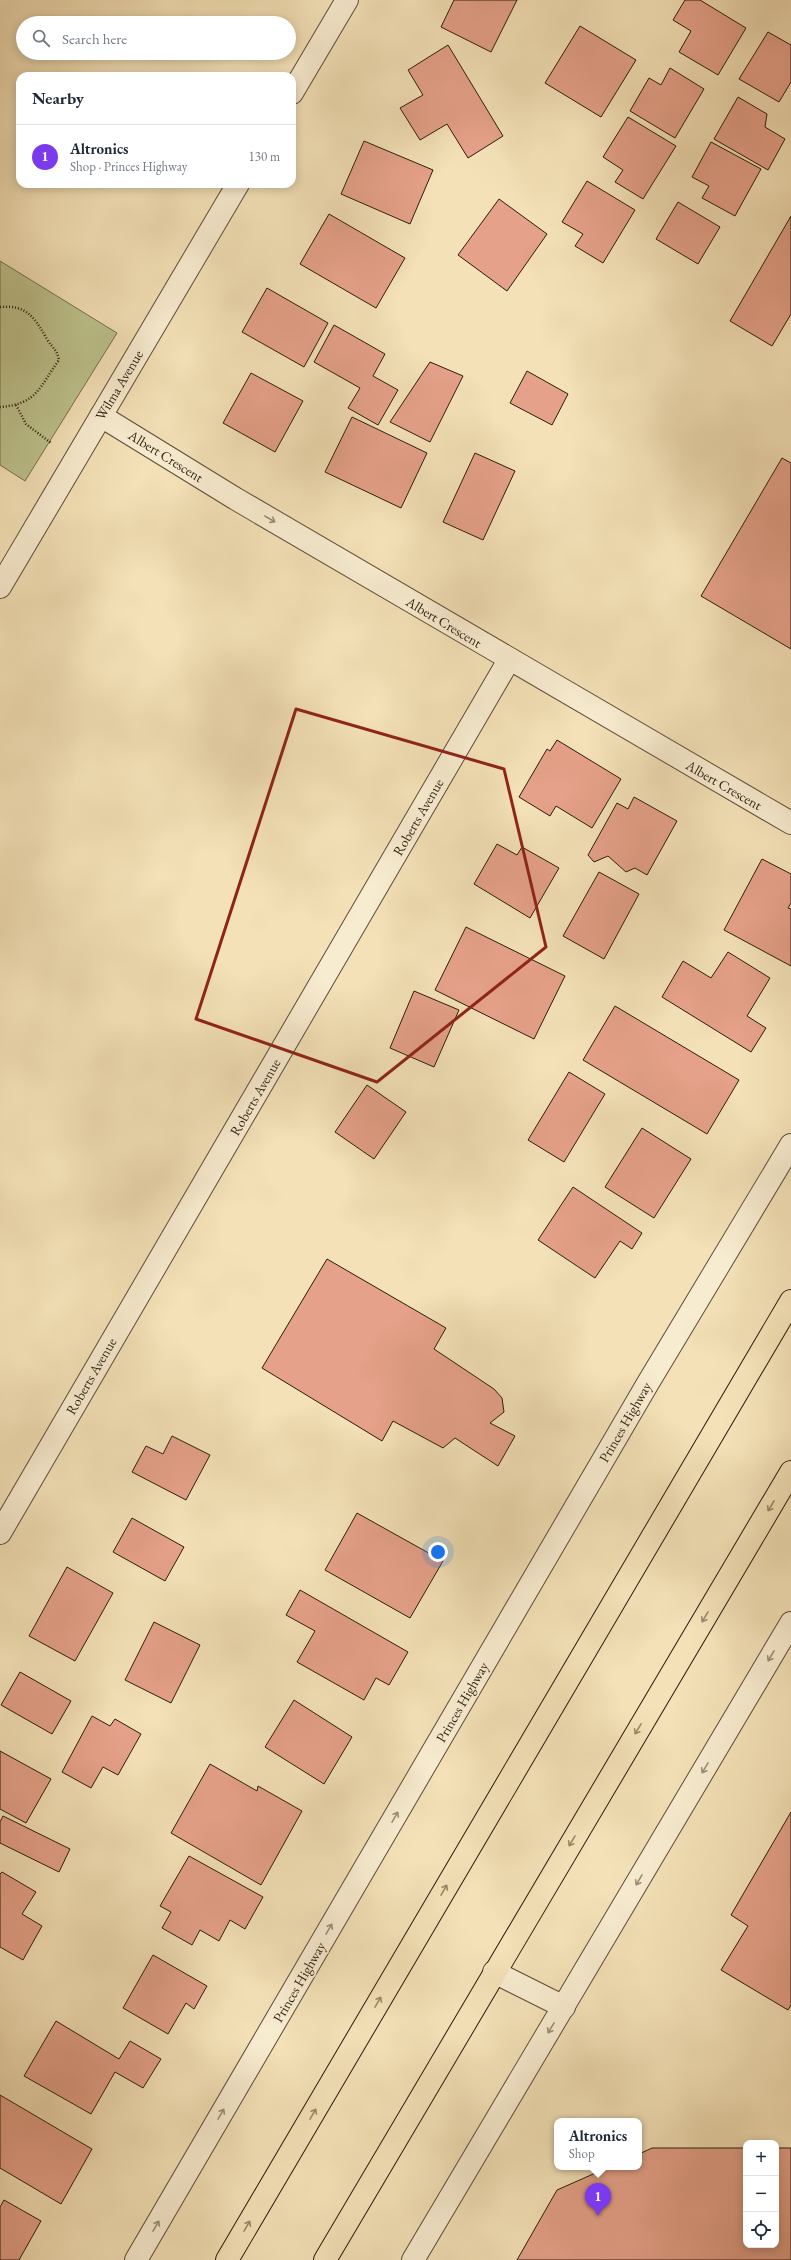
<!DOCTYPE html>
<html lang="en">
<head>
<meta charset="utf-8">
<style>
  body { margin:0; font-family:"EB Garamond",serif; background:#f6f6f7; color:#1f2937 }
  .controls { position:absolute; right:12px; bottom:12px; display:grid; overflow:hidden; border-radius:8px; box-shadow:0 2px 10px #0003 }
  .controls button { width:36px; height:36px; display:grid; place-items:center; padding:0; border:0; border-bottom:1px solid #e0e1e3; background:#fff; color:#1f2937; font:20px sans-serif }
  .you { position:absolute; left:438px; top:1552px; width:14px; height:14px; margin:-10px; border:3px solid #fff; border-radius:50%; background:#1a73e8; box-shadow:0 0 0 6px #1a73e833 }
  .badge { display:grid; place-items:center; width:26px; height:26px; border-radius:50%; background:#7c3aed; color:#fff; font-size:13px; font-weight:700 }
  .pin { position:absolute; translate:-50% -33px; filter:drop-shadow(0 1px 2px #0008) }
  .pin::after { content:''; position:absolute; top:21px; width:14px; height:12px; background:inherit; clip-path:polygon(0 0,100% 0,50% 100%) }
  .popup { position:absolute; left:554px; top:2118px; width:88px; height:52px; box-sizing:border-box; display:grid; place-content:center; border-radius:8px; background:#fff; filter:drop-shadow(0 1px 3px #0005); font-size:13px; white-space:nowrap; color:#747a83 }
  .popup b { font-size:15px; color:#1f2937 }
  .popup::after { content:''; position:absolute; left:50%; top:100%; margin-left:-8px; border:8px solid transparent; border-top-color:#fff }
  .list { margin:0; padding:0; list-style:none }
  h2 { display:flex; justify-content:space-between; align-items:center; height:52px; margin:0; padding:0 16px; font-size:17px }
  h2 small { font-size:13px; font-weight:400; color:#747a83 }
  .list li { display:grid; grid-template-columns:26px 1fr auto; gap:12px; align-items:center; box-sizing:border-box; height:64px; padding:0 16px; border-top:1px solid #e0e1e3 }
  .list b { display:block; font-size:15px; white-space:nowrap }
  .list p { margin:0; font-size:13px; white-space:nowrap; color:#747a83 }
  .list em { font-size:13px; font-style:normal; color:#747a83 }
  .icon { flex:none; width:22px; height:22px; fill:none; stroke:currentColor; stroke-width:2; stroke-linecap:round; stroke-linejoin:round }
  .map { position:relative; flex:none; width:791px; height:2260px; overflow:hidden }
  .search { position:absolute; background:#fff; box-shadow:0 2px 10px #0003; left:16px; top:16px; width:280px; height:44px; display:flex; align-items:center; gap:10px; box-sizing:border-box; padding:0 14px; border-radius:22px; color:#747a83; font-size:15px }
  .panel { position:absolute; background:#fff; box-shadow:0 2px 10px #0003; left:16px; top:72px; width:280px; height:116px; border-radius:12px }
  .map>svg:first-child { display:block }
  .green { fill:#bdc28d; stroke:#746f4e }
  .building { fill:#e5a189; stroke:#2b1c0f }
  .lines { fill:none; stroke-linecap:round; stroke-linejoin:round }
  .minor-casing { stroke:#5d4d39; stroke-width:24 }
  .highway-casing { stroke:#2b1c0f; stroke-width:24 }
  .path { stroke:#2b1c0f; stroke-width:2.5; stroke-dasharray:1 2; stroke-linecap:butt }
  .minor { stroke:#f8ecd0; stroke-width:22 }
  .highway { stroke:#f4e1b7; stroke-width:22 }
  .oneway { stroke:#9c8e79 }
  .oneway2 { stroke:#9a886b }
  .marked { fill:none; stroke:#8f2418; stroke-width:3; stroke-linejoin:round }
  .labels { text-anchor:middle; stroke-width:4; stroke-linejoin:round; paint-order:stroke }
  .street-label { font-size:14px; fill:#2b1c0f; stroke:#f8ecd0 }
</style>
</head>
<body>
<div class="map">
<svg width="791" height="2260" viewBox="0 0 791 2260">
  <rect width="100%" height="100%" fill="#f4e1b7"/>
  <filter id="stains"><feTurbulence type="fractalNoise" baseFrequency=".005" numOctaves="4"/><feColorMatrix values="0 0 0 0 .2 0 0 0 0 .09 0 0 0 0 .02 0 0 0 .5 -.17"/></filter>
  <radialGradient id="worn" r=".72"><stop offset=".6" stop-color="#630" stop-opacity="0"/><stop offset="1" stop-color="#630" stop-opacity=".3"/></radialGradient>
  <polygon class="green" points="0,261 117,333 25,481 0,465"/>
  <g class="building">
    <polygon points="454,0 517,0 491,52 441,27"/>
    <polygon points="685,0 700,0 746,28 718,75 679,52 691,31 673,20"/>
    <polygon points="580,26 636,60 601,117 545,83"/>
    <polygon points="768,32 791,45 791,82 779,102 739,79"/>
    <polygon points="448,45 503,136 468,158 447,124 420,140 400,108 423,95 408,70"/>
    <polygon points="670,68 704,89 675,138 630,111 649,78 661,85"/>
    <polygon points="738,97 767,114 765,127 785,139 768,170 714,139"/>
    <polygon points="628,117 676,146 643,199 615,182 623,170 603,157"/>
    <polygon points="364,141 433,170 410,224 341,194"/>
    <polygon points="711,142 761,169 735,216 702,198 709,186 692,177"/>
    <polygon points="587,181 635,210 603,263 575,246 583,234 562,222"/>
    <polygon points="499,199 547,234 507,291 458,255"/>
    <polygon points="678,202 720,227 698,264 656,239"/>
    <polygon points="329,214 405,258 376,308 300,264"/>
    <polygon points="791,216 791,314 772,346 730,321"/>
    <polygon points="267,288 328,323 304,367 242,332"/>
    <polygon points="334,325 385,354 373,376 398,390 378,425 348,408 360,388 314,362"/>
    <polygon points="430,362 463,376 430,442 390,422"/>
    <polygon points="527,371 568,394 552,425 510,403"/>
    <polygon points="251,373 303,401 275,452 223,423"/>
    <polygon points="352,417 427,453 401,508 325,472"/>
    <polygon points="475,453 515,471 483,540 443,522"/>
    <polygon points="782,458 791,463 791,649 701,596"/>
    <polygon points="557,740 621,779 592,828 556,806 550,816 519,797 547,749 550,751"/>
    <polygon points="634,797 677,821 647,875 635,868 626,872 608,856 594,862 588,855 617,803 628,809"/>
    <polygon points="497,844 517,855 522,847 559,868 530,918 474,884"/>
    <polygon points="762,859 791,874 791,903 788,908 791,909 791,966 724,930"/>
    <polygon points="599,872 639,894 604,959 563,936"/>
    <polygon points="466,927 565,976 534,1039 435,990"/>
    <polygon points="728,952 770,978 747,1016 766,1028 751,1052 662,997 683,961 711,978"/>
    <polygon points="414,991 459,1010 434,1067 390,1048"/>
    <polygon points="615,1006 739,1080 707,1134 583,1060"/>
    <polygon points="569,1072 605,1094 564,1162 528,1140"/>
    <polygon points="367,1085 406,1112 374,1159 335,1132"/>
    <polygon points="642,1128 691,1159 654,1218 605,1187"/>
    <polygon points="573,1187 642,1233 632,1249 620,1241 595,1278 538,1240"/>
    <polygon points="327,1259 446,1328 434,1349 494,1389 502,1398 504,1412 490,1423 515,1436 498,1466 455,1438 443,1448 393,1421 382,1441 262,1368"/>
    <polygon points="172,1436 210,1455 186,1500 132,1472 146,1446 163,1454"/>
    <polygon points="357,1513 443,1561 410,1618 325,1570"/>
    <polygon points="132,1518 184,1547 165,1581 113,1552"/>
    <polygon points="67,1567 113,1593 75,1661 29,1636"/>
    <polygon points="300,1590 408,1652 389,1685 376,1678 364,1700 297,1662 315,1631 286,1615"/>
    <polygon points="154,1622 200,1645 171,1703 125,1680"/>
    <polygon points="20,1672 71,1701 52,1734 1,1705"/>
    <polygon points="294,1700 352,1737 324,1784 265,1747"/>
    <polygon points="92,1716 110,1726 115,1719 141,1734 118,1775 103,1767 91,1788 62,1772"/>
    <polygon points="0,1751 51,1779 26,1823 0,1809"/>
    <polygon points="210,1764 257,1791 258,1786 302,1811 261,1885 171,1833"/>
    <polygon points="791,1812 791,2005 788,2010 721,1970 748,1926 731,1915"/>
    <polygon points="3,1816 70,1849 59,1872 0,1843 0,1822"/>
    <polygon points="189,1856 263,1897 245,1929 230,1920 219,1941 200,1930 192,1945 162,1928 171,1912 160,1906"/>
    <polygon points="2,1872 36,1892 22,1914 42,1926 23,1960 0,1947 0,1874"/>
    <polygon points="153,1955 207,1986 194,2009 186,2003 168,2034 123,2008"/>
    <polygon points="56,2021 119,2059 130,2041 161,2059 143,2088 115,2072 91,2114 24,2076"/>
    <polygon points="0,2095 92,2149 61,2204 0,2168"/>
    <polygon points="652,2148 746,2148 746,2245 776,2245 776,2148 791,2148 791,2260 517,2260 557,2190 609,2167 639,2167 639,2154"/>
    <polygon points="4,2200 41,2221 19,2260 0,2260 0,2207"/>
  </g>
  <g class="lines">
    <defs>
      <g id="minor">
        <polyline points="292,93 347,0"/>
        <polyline points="101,416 236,499 791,823"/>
        <polyline points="0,587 238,184"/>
        <polyline points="0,1533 509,660"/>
        <polyline points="494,1972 564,2007"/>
        <polyline points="136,2260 648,1383 791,1145"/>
        <polyline points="413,2260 791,1623"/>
      </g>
      <g id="highway">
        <polyline points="227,2260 791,1301"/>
        <polyline points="325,2260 791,1472"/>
      </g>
    </defs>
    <use href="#minor" class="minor-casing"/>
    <use href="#highway" class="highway-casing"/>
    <g class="path">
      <path d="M0 307C28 304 36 320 48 341 53 348 57 350 59 360 39 387 38 404 0 407"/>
      <polyline points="16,405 26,424 51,443"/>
    </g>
    <use href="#minor" class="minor"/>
    <use href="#highway" class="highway"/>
  </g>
  <defs><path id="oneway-shaft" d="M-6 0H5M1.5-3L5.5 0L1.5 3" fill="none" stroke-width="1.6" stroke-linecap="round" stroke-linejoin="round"/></defs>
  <g class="oneway">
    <use href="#oneway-shaft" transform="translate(270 519) rotate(30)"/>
    <use href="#oneway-shaft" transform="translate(771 1656) rotate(121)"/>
    <use href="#oneway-shaft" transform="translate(705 1768) rotate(121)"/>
    <use href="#oneway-shaft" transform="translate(395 1817) rotate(-60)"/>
    <use href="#oneway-shaft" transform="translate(639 1880) rotate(121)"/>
    <use href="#oneway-shaft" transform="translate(329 1929) rotate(-60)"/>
    <use href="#oneway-shaft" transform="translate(551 2028) rotate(121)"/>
    <use href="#oneway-shaft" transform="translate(221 2114) rotate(-60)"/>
    <use href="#oneway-shaft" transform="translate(156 2226) rotate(-60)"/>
  </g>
  <g class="oneway2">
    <use href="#oneway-shaft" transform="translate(771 1506) rotate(121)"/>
    <use href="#oneway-shaft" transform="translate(705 1617) rotate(121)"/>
    <use href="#oneway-shaft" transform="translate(638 1729) rotate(121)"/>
    <use href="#oneway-shaft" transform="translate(572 1841) rotate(121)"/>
    <use href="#oneway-shaft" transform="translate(444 1890) rotate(-60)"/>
    <use href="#oneway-shaft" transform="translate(378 2002) rotate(-60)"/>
    <use href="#oneway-shaft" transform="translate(313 2114) rotate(-60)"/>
    <use href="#oneway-shaft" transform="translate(247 2226) rotate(-60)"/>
  </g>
  <path class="marked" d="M296 709 504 769 546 947 377 1082 196 1019Z"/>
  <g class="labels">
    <g class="street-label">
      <text transform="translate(119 385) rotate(-59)" y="5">Wilma Avenue</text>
      <text transform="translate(166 456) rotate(32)" y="5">Albert Crescent</text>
      <text transform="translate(444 622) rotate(31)" y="5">Albert Crescent</text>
      <text transform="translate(724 785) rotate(30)" y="5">Albert Crescent</text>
      <text transform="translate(418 817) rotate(-60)" y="5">Roberts Avenue</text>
      <text transform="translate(255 1097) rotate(-60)" y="5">Roberts Avenue</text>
      <text transform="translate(91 1376) rotate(-60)" y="5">Roberts Avenue</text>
      <text transform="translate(625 1422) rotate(-60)" y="5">Princes Highway</text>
      <text transform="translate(462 1702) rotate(-60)" y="5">Princes Highway</text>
      <text transform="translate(299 1982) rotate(-60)" y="5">Princes Highway</text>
    </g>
  </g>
  <rect width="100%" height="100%" filter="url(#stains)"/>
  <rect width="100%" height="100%" fill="url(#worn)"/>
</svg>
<div class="controls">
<button>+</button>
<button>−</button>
<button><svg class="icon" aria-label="locate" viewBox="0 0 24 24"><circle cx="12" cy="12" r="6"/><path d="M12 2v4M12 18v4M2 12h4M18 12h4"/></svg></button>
</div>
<div class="you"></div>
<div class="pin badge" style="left:598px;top:2216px">1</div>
<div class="popup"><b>Altronics</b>Shop</div>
<div class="search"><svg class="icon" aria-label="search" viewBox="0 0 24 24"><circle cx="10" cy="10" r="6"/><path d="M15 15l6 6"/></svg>Search here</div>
<section class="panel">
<h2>Nearby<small></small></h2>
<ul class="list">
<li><span class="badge">1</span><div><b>Altronics</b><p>Shop · Princes Highway</p></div><em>130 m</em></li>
</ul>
</section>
</div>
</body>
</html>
